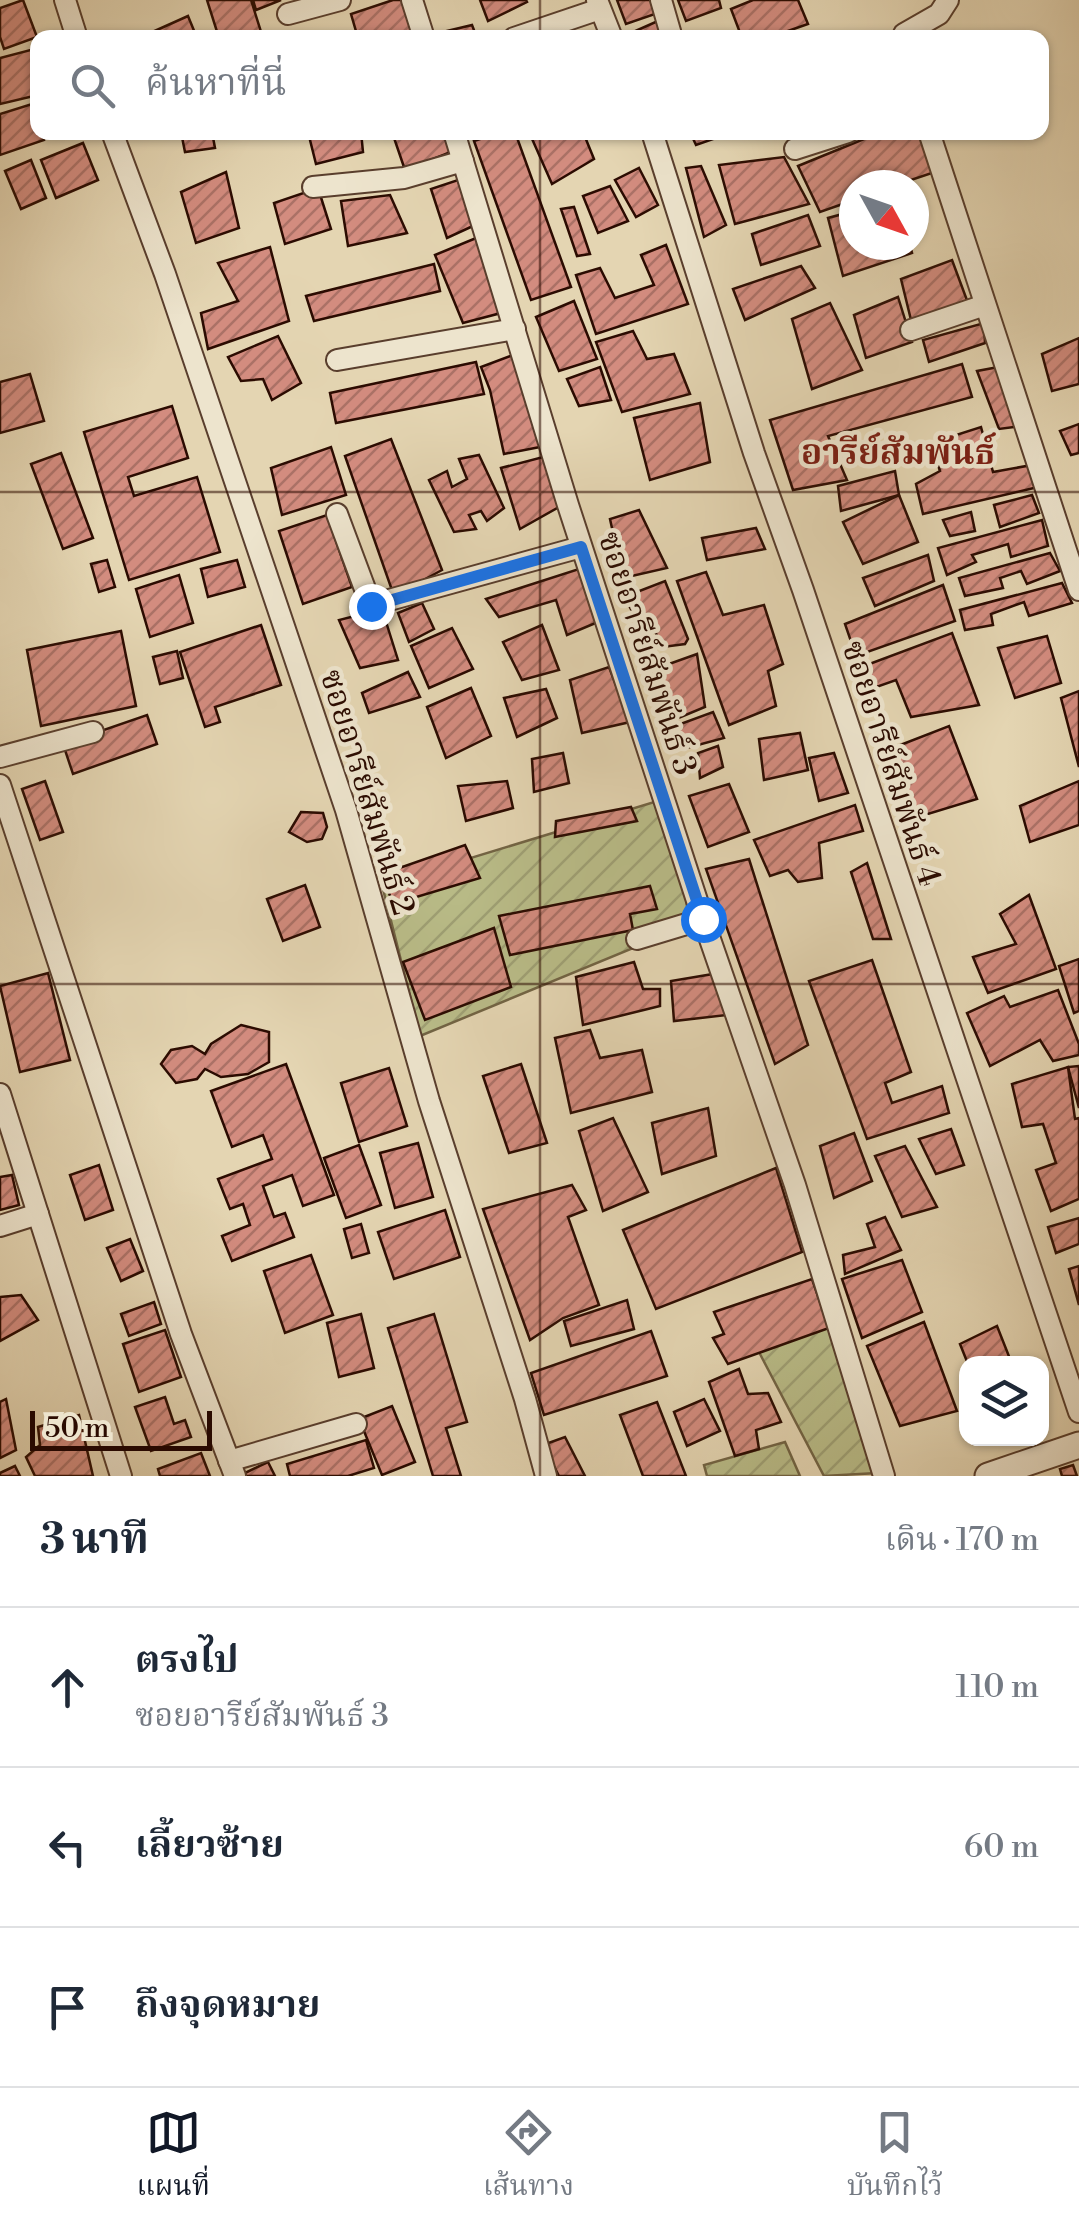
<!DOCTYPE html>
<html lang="th">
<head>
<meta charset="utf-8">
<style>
  body { margin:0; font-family:"Libre Bodoni","Noto Serif Thai",serif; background:#f2f2f3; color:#1f2937 }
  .controls { position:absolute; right:30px; bottom:30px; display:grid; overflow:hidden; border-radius:20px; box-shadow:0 2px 8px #0004 }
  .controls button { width:90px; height:90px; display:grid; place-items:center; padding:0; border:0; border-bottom:2px solid #e0e1e3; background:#fff; color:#1f2937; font:50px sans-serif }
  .compass { position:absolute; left:839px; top:170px; width:90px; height:90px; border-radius:50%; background:#fff; box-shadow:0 2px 8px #0004; rotate:130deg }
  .scale { position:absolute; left:30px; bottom:25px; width:182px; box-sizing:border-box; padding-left:10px; border:5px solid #2b0b01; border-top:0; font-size:28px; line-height:35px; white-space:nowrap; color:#2b0b01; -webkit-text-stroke:8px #ede4cd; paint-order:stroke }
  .stop { position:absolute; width:30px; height:30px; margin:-22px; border:8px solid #1a73e8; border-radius:50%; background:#fff }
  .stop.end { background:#1a73e8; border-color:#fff; box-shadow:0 2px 10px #0008 }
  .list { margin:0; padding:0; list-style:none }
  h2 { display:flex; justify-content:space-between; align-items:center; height:130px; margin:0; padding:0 40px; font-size:42px }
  h2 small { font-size:32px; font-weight:400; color:#747a83 }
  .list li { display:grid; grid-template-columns:65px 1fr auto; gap:30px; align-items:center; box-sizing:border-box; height:160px; padding:0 40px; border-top:2px solid #e0e1e3 }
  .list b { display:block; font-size:38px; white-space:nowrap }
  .list p { margin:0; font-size:32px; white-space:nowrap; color:#747a83 }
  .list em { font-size:32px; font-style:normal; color:#747a83 }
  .icon { flex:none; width:55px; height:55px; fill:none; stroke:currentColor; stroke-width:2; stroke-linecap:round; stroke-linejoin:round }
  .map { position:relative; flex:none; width:1079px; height:1476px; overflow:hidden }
  .search { position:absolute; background:#fff; box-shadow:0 2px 8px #0004; left:30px; right:30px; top:30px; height:110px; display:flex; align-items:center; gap:25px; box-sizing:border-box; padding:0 35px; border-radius:20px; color:#747a83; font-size:38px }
  .sheet { height:610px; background:#fff }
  nav { display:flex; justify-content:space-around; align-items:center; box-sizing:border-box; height:140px; border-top:2px solid #e0e1e3; background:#fff; font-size:28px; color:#747a83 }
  nav a { display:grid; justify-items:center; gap:5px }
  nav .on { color:#111827 }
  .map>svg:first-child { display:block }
  .garden { fill:url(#garden-furrows); stroke:#726444; stroke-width:2.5 }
  .building { fill:url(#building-hatch); stroke:#2b0b01; stroke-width:2.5 }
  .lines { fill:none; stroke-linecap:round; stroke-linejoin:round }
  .minor-casing { stroke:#593e2d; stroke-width:24 }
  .tertiary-casing { stroke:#593e2d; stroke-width:29 }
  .minor { stroke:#ede4cd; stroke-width:20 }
  .tertiary { stroke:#ede4cd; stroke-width:25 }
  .route { stroke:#1a73e8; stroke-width:12 }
  .grid { fill:none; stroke:#2b0b01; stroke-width:2.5; stroke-opacity:0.55 }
  .labels { text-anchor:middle; stroke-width:9; stroke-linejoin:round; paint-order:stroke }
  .street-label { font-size:32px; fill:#2b0b01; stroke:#ede4cd }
  .neighbourhood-label { font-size:35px; font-weight:bold; fill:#7a1f14; stroke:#ede4cd }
</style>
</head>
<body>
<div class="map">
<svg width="1079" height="1476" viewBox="0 0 1079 1476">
  <defs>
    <pattern id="garden-furrows" width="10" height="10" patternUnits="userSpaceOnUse" patternTransform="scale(2.5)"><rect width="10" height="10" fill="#b9bc88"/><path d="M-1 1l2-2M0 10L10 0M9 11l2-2" fill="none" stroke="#9fa074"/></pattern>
    <pattern id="building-hatch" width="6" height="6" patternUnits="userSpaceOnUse" patternTransform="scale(2.5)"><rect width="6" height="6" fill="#d38c7f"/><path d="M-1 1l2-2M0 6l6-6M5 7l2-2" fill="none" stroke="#ab7166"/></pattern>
  </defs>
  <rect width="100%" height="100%" fill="#e4d5b2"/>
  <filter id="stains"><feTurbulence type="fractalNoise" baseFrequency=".002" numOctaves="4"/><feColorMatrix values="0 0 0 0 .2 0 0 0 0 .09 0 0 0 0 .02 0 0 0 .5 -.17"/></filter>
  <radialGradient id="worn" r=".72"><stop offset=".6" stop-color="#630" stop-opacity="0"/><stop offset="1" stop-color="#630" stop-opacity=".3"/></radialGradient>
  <g class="garden">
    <polygon points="664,799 682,858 689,925 420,1036 382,885"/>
    <polygon points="822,1307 877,1473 824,1476 750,1335"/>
    <polygon points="785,1442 800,1476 707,1476 704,1465"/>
  </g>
  <g class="building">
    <polygon points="23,0 37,37 4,49 0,37 0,8"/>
    <polygon points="207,0 251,0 262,35 254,38 219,38"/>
    <polygon points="253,0 281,0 256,10"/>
    <polygon points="393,0 402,0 412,32 396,38 358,38 351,14"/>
    <polygon points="480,0 526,0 527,2 488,21"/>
    <polygon points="617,0 651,0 655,14 626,24"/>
    <polygon points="678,0 719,0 721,8 686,21"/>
    <polygon points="753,0 798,0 808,24 768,38 742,38 731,9"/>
    <polygon points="188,16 197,38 139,38"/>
    <polygon points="660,20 664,38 633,38 631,33"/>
    <polygon points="472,25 477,38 445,38 443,32"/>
    <polygon points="38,48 38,95 0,104 0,58"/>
    <polygon points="32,104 38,120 38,132 42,132 44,140 0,155 0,114"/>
    <polygon points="181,132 212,132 215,148 185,152"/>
    <polygon points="308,132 361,132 363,152 316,164"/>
    <polygon points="392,132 443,132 451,152 405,170"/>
    <polygon points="501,132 515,132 571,287 531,300 474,141"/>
    <polygon points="529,132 583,132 594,159 552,184"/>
    <polygon points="690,132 733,132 696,145"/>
    <polygon points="881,132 919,132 932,173 896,185 854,185 854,200 820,212 798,166"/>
    <polygon points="83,143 98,180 56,198 41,160"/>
    <polygon points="784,157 809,204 735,224 719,165"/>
    <polygon points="31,160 46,198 21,209 5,171"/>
    <polygon points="701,166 726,225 704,237 686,168"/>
    <polygon points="639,168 658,205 636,217 615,180"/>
    <polygon points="226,172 239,228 196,243 181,192"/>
    <polygon points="458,180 473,226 447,238 431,189"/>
    <polygon points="610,186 628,221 598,233 583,196"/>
    <polygon points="318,188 331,229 285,244 274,203"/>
    <polygon points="390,195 407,233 348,246 341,201"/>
    <polygon points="574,207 590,254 577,256 561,209"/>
    <polygon points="854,211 854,245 910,245 912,253 843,276 828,218"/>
    <polygon points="808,215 820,246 761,265 752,234"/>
    <polygon points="481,236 501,313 463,323 435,255"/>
    <polygon points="666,245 688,304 596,334 576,275 600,268 615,298 654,285 641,255"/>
    <polygon points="270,247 289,321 208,349 201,313 238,301 218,263"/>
    <polygon points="952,260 968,303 912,324 901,279"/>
    <polygon points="434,264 440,291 314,321 306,296"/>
    <polygon points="801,266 815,288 745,320 733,289"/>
    <polygon points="898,297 912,342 866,358 854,315"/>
    <polygon points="574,301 597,359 559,371 536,317"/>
    <polygon points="830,303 862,370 812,389 792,319"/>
    <polygon points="984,323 985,343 929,362 923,340"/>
    <polygon points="633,331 647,359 674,354 690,394 622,412 596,342"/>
    <polygon points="278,336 301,383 272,400 263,379 241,381 228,357"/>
    <polygon points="1079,338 1079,384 1052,391 1042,354"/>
    <polygon points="513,355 545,446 504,454 490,390 481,367"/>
    <polygon points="476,362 484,394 336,423 330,393"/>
    <polygon points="962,364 972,397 828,436 847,480 793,490 770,420"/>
    <polygon points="1004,366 1022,426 999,429 977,371"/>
    <polygon points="600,367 611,400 579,406 567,379"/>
    <polygon points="30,374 44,421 0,433 0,382"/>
    <polygon points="700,403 710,462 650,480 634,418"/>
    <polygon points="172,406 188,458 128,477 134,496 197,477 220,552 129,580 84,432"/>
    <polygon points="1079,424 1079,453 1071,455 1060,431"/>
    <polygon points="981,427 993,472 1032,465 1038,487 923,514 916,484 940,471 931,443"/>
    <polygon points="391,439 442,570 394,596 345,456"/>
    <polygon points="331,447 346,495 282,515 271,468"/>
    <polygon points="61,453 93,538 63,549 31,464"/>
    <polygon points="479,455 504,508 487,521 481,511 469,515 476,529 454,532 429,480 447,471 452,487 467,479 459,459"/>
    <polygon points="547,456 559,507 520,529 501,468"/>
    <polygon points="895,471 899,495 841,511 838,486"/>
    <polygon points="899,495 918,542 863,564 843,522"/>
    <polygon points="1032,495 1039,513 1000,527 994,505"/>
    <polygon points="639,510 667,568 623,578 610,519"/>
    <polygon points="971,512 975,531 950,536 943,520"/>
    <polygon points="327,515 352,587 303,604 279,531"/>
    <polygon points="1042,520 1048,546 1011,557 1008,544 972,555 976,562 947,575 938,548"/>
    <polygon points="756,528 765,549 707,560 702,538"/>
    <polygon points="1050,553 1060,571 1027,584 1021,571 1000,578 1003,588 965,596 959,578"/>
    <polygon points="928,555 934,581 875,606 863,578"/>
    <polygon points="107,560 115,587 99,592 91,564"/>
    <polygon points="237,560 245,587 208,597 201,569"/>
    <polygon points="582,568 598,622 567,635 556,600 499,617 486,599"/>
    <polygon points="706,572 723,615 764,605 783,664 768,671 776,706 729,725 677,581"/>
    <polygon points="179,575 193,623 150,637 136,589"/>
    <polygon points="665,581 688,639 685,644 663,647 652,626 641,627 624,597"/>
    <polygon points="1062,583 1072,603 1029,616 1024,602 991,614 993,625 965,630 960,610"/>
    <polygon points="943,585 955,621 856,656 845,624"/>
    <polygon points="422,603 434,629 409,642 398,613"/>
    <polygon points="382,609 398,660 360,668 339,620"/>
    <polygon points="261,625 281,685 215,707 220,722 205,727 180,652"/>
    <polygon points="542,625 559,670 522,680 503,642"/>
    <polygon points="452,628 473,669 429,688 411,646"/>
    <polygon points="121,631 136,706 41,726 27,650"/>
    <polygon points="952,633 979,705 911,717 896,680 865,691 856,669"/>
    <polygon points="1047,636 1061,683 1015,698 998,648"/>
    <polygon points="177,651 183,678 160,684 153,657"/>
    <polygon points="697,654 705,707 664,724 652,670"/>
    <polygon points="609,667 630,722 582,733 570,680"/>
    <polygon points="408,672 420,697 369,713 362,693"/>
    <polygon points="471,688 491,736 446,758 427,707"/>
    <polygon points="546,689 557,718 517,737 504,698"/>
    <polygon points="1079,691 1079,767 1061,698"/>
    <polygon points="713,712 724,738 683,749 675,726"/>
    <polygon points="147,715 157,744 73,774 63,744"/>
    <polygon points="949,726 977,799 918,817 890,749"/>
    <polygon points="800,733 808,770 764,780 759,739"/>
    <polygon points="718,746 723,767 700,778 698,753"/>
    <polygon points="563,753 569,783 534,792 532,759"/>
    <polygon points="834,753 848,793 819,801 809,758"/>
    <polygon points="45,781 63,832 40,840 22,789"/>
    <polygon points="507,781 513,808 466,821 458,786"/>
    <polygon points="1079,781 1079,825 1030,842 1020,806"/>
    <polygon points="729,784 749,832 708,847 689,796"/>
    <polygon points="855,805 863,831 819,843 822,878 798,882 788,870 770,876 754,840"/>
    <polygon points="631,807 637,821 555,837 556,821"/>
    <polygon points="301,812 323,813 327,827 322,839 307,842 289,832"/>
    <polygon points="465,845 480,878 393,904 382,874"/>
    <polygon points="749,859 808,1045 775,1064 706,869"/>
    <polygon points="867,863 891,939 873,939 851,872"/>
    <polygon points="305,885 320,927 283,941 267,899"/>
    <polygon points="650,886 657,909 630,914 633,930 510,955 499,916"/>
    <polygon points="1029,895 1056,969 988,993 973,957 1016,944 1000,914"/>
    <polygon points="494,928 511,987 425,1020 403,962"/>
    <polygon points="1079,959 1079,1011 1074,1013 1059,966"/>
    <polygon points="872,960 911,1072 885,1083 892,1103 942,1086 949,1113 867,1139 809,981"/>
    <polygon points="634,962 643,989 660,989 660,1006 583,1025 576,977"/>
    <polygon points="48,973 70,1060 20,1072 0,986"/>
    <polygon points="719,973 727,1015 674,1021 671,981"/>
    <polygon points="1058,990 1079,1044 1079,1055 1053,1061 1040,1040 990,1066 967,1013 1004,996 1010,1007"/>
    <polygon points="241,1025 269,1032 269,1062 248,1074 221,1077 205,1069 197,1079 176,1083 161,1064 171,1050 192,1046 205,1054 211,1044"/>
    <polygon points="590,1030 600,1058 642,1050 652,1092 571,1113 555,1038"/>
    <polygon points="286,1064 334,1195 303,1206 292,1175 263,1186 274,1217 285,1213 294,1237 232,1261 222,1236 250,1225 243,1204 230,1209 218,1179 272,1159 263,1135 232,1147 211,1091"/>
    <polygon points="521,1064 547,1143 509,1153 483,1076"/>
    <polygon points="1079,1066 1079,1108 1068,1067"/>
    <polygon points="1068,1067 1075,1119 1079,1118 1079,1199 1051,1211 1036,1170 1056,1163 1043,1124 1022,1127 1012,1084"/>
    <polygon points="389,1068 407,1126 359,1142 341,1083"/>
    <polygon points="708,1108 716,1156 662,1174 652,1123"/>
    <polygon points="613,1118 648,1192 603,1211 579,1131"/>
    <polygon points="951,1129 964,1165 936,1174 919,1139"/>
    <polygon points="854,1133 872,1181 834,1198 820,1146"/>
    <polygon points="418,1143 433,1197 395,1208 380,1153"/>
    <polygon points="359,1145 381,1205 346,1218 324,1158"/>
    <polygon points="905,1146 937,1207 902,1217 875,1156"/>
    <polygon points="99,1165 113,1210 85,1220 70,1175"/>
    <polygon points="776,1168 802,1252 656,1309 623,1230"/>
    <polygon points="12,1175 19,1205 0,1210 0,1177"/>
    <polygon points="572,1185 586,1210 568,1217 599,1305 563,1318 530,1340 483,1209"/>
    <polygon points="445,1210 460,1257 394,1279 378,1232"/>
    <polygon points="885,1217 901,1250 845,1274 843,1255 875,1247 867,1224"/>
    <polygon points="1079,1218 1079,1244 1056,1253 1048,1227"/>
    <polygon points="361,1224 369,1253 352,1258 344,1229"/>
    <polygon points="130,1239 143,1271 121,1281 107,1248"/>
    <polygon points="311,1255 333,1315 285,1333 264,1271"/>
    <polygon points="902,1260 922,1312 862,1338 842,1279"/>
    <polygon points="1079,1266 1079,1305 1069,1269"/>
    <polygon points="812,1279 829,1328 728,1364 713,1338 724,1334 714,1312"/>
    <polygon points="21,1295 38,1320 0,1341 0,1297"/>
    <polygon points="627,1300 634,1329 571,1346 564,1321"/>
    <polygon points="154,1302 161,1324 129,1336 121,1314"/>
    <polygon points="361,1314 374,1368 339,1377 327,1323"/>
    <polygon points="434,1314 467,1422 446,1428 461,1476 433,1476 388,1328"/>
    <polygon points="924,1322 957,1411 900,1426 867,1346"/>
    <polygon points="997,1326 1012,1364 968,1364 960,1344"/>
    <polygon points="165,1330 181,1377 139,1392 123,1344"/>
    <polygon points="651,1331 667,1376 544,1415 531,1373"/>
    <polygon points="739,1369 748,1394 768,1393 781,1422 756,1430 759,1449 735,1456 709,1382"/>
    <polygon points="165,1397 174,1424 185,1420 191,1437 151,1451 135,1407"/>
    <polygon points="6,1399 16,1450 0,1458 0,1402"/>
    <polygon points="704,1399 720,1431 687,1446 674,1412"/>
    <polygon points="657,1402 686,1476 643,1476 620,1415"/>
    <polygon points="392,1406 415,1462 382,1475 359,1419"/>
    <polygon points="79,1415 93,1476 35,1476 26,1457 40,1445 38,1427"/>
    <polygon points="565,1437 585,1476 559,1476 543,1445"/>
    <polygon points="366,1440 374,1468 348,1476 290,1476 287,1464"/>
    <polygon points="201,1453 210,1476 160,1476 158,1469"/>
    <polygon points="268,1462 275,1476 246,1476 245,1473"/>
    <polygon points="1073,1465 1077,1476 1062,1476 1060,1469"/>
    <polygon points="15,1466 20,1476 0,1476 0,1473"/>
  </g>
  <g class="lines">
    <defs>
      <g id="minor">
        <polyline points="65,0 77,38"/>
        <polyline points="412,0 424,38"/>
        <polyline points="597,0 612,38"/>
        <polyline points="661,0 672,38"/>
        <polyline points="288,14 340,0"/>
        <polyline points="514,38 600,9"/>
        <polyline points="902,38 904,34 939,14 948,0"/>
        <polyline points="112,132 165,274 346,810 429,1101 525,1399 546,1476"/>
        <polyline points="454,132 568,505 703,919 795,1185 884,1476"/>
        <polyline points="652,132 754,453 803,590 1079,1412"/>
        <polyline points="929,132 1079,590"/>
        <polyline points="795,149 848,132"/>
        <polyline points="313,187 404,178 463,161"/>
        <polyline points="911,330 985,305"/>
        <polyline points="337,360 515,329"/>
        <polyline points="337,514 371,605 581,547"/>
        <polyline points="0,757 93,732"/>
        <polyline points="0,785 181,1334 235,1476"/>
        <polyline points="637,939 703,919"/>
        <polyline points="0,1094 121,1476"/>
        <polyline points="0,1226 38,1214"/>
        <polyline points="229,1461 356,1424"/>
      </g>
      <polyline id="tertiary" points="988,1476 1079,1445"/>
    </defs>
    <use href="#minor" class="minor-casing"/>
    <use href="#tertiary" class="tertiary-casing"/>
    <use href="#minor" class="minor"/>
    <use href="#tertiary" class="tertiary"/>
  </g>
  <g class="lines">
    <polyline class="route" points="371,606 581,547 703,919"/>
  </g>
  <path class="grid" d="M540 0V38M540 132V1476M0 492H1079M0 984H1079"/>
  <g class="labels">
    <g class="street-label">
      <text transform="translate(648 653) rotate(72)" y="11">ซอยอารีย์สัมพันธ์ 3</text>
      <text transform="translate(892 763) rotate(72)" y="11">ซอยอารีย์สัมพันธ์ 4</text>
      <text transform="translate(368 792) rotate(73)" y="11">ซอยอารีย์สัมพันธ์ 2</text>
    </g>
    <g class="neighbourhood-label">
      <text x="898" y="464">อารีย์สัมพันธ์</text>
    </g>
  </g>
  <rect width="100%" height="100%" filter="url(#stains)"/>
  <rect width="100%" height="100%" fill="url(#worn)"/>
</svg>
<div class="controls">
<button><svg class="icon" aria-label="layers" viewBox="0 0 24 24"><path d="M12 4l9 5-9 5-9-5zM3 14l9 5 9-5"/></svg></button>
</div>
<svg class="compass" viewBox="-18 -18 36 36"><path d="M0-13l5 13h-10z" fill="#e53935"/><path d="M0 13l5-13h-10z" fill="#747a83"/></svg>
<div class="scale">50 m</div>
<div class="stop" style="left:703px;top:919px"></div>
<div class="stop end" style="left:371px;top:606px"></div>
<div class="search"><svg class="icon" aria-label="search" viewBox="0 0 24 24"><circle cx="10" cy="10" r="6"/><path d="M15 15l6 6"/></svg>ค้นหาที่นี่</div>
</div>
<section class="sheet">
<h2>3 นาที<small>เดิน · 170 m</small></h2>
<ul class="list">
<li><svg class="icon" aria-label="ahead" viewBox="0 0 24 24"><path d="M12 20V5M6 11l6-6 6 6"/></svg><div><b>ตรงไป</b><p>ซอยอารีย์สัมพันธ์ 3</p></div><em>110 m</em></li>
<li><svg class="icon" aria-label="left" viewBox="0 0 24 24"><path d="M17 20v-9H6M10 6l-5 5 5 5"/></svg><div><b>เลี้ยวซ้าย</b></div><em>60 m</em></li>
<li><svg class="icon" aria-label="arrive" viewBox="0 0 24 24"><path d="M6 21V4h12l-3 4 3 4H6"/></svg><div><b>ถึงจุดหมาย</b></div></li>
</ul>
</section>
<nav>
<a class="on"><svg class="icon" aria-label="map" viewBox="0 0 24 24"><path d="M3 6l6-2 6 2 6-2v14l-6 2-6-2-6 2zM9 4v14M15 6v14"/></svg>แผนที่</a>
<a><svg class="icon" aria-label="directions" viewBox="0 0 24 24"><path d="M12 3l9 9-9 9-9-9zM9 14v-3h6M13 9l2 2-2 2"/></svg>เส้นทาง</a>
<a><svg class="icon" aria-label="saved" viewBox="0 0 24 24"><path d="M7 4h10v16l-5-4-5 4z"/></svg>บันทึกไว้</a>
</nav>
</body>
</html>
